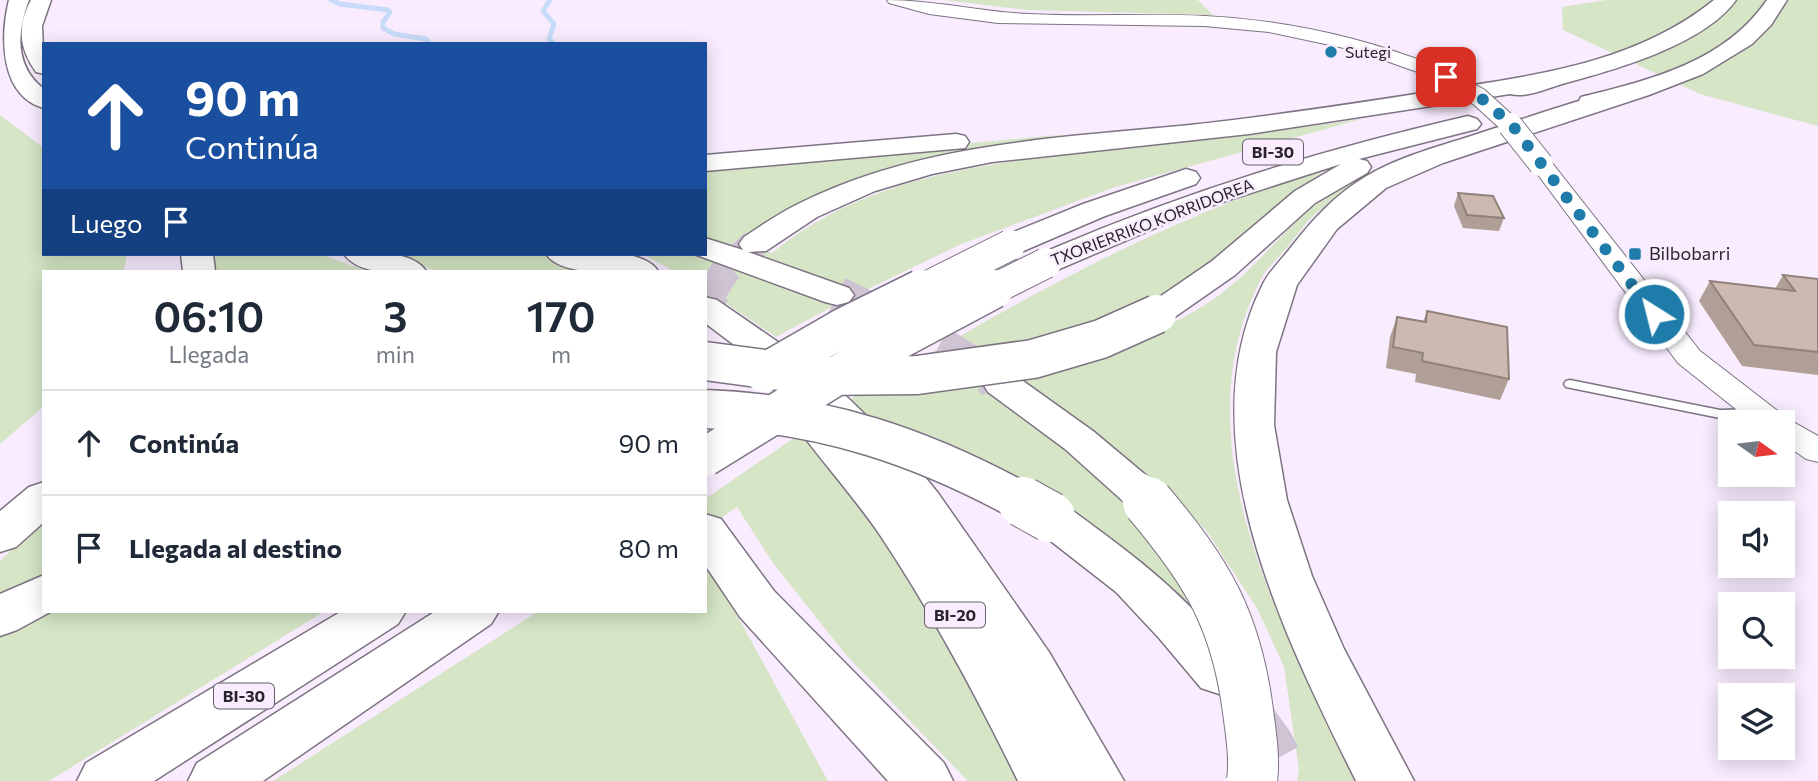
<!DOCTYPE html>
<html lang="es">
<meta charset="utf-8">
<style>
body{margin:0;font-family:Commissioner,sans-serif;background:#f6f6f7;color:#1f2937;height:100vh;display:flex;flex-direction:column;font-size:26px;white-space:nowrap}
*{box-sizing:border-box;margin:0}
p{font-size:23px;color:#747a83}
.icon{flex:none;width:38px;height:38px;fill:none;stroke:currentColor;stroke-width:2;stroke-linecap:round;stroke-linejoin:round}
.map{position:relative;flex:1;overflow:hidden}
.details{position:absolute;left:42px;top:270px;width:665px;height:343px;display:flex;flex-direction:column;background:#fff;border-radius:0px;box-shadow:0 4px 18px #0003}
.details>*{flex:none}
.guide{position:absolute;left:42px;top:42px;width:665px;height:214px;border-radius:0px;box-shadow:0 4px 18px #0003;background:#1a4fa0;color:#fff;overflow:hidden}
.needle{width:46px;rotate:104deg}
.tools{position:absolute;left:1718px;top:410px;display:grid;gap:14px}
.tools a{display:grid;place-items:center;width:77px;height:77px;border-radius:0px;background:#fff;box-shadow:0 4px 18px #0003;font-size:35px}
.pin{position:absolute;display:grid;place-items:center;width:60px;height:60px;color:#fff;margin:-30px;border-radius:14px;box-shadow:0 4px 10px #0006}
.me{position:absolute;width:77px;margin:-38px;rotate:324deg;stroke-linejoin:round;filter:drop-shadow(0 0 5px #0008)}
.turn{display:flex;align-items:center;gap:24px;height:147px;padding:0 28px;font-size:32px}
.turn .icon{width:91px;height:91px;stroke-width:2.5}
.turn b{display:block;font-size:49px;line-height:60px}
.then{display:flex;align-items:center;height:66px;padding:0 28px;background:#0003;gap:14px;font-size:26px}
.eta{display:flex;justify-content:space-evenly;align-items:center;height:119px;text-align:center}
.eta b{font-size:42px;font-weight:600;line-height:49px}
ul{padding:0;list-style:none}
li{display:flex;align-items:center;gap:21px;height:105px;padding:0 28px;border-top:2px solid #e0e1e3}
li div{flex:1}
li b{display:block;font-size:26px}
li em{font-style:normal}
.map>svg:first-child{display:block}
.green{fill:#d5e5c5}
.lines{fill:none;stroke-linecap:round;stroke-linejoin:round}
.stream{stroke:#c8dcf9;stroke-width:5}
.motorway-tunnel-far2{stroke:#cfc4d4;stroke-width:30;stroke-dasharray:30 15;stroke-linecap:butt}
.motorway-tunnel-far1{stroke:#cfc4d4;stroke-width:38;stroke-dasharray:38 19;stroke-linecap:butt}
.motorway-tunnel{stroke:#cfc4d4;stroke-width:50;stroke-dasharray:50 25;stroke-linecap:butt}
.service-casing{stroke:#7d7382;stroke-width:3}
.tertiary-casing{stroke:#7d7382;stroke-width:2}
.primary-casing{stroke:#7d7382;stroke-width:3}
.motorway-casing{stroke:#7d7382;stroke-width:3}
.service{fill:#fff;fill-rule:evenodd}
.tertiary{fill:#fff;fill-rule:evenodd}
.primary{fill:#fff;fill-rule:evenodd}
.motorway{fill:#fff;fill-rule:evenodd}
.tertiary-bridge-far1-casing{stroke:#7d7382;stroke-width:20;stroke-linecap:butt}
.tertiary-bridge-casing{stroke:#7d7382;stroke-width:26;stroke-linecap:butt}
.motorway-bridge-far2-casing{stroke:#7d7382;stroke-width:32;stroke-linecap:butt}
.motorway-bridge-far1-casing{stroke:#7d7382;stroke-width:41;stroke-linecap:butt}
.motorway-bridge-casing{stroke:#7d7382;stroke-width:52;stroke-linecap:butt}
.tertiary-bridge-far1{stroke:#fff;stroke-width:18}
.tertiary-bridge{stroke:#fff;stroke-width:24}
.motorway-bridge-far2{stroke:#fff;stroke-width:30}
.motorway-bridge-far1{stroke:#fff;stroke-width:38}
.motorway-bridge{stroke:#fff;stroke-width:50}
.wall{fill:#b09f96}
.building{fill:#cdb9af;stroke:#90827a;stroke-width:2}
.route{stroke:#1f7ba9;stroke-width:12;stroke-dasharray:0 21.6}
.poi-dot{fill:#1f7ba9;stroke:#f8ecfe;stroke-width:2.5}
.labels{text-anchor:middle;stroke-width:5;stroke-linejoin:round;paint-order:stroke}
.far-poi-label{font-size:16px;fill:#29242b;stroke:#f8ecfe;text-anchor:start}
.shield{fill:#f8ecfe;stroke:#67606a;stroke-width:2}
.shield-label{font-size:16px;font-weight:bold;fill:#29242b}
.far-street-label{font-size:16px;fill:#29242b;stroke:#f8ecfe}
.poi-label{font-size:18px;fill:#29242b;stroke:#f8ecfe;text-anchor:start}
</style>
<div class="map">
<svg width="1818" height="781" viewBox="0 0 1818 781">
<rect width="100%" height="100%" fill="#f8ecfe"/>
<!-- green -->
<path class="green" d="M944,0H1198L1213,15L1027,10Z
M1606,0H1818V126L1700,94L1563,30L1562,7Z
M0,115L44,148V254H127L124,271H44V406L0,444Z
M1362,119L1115,187L959,245L860,293L705,239V168L1046,136L1195,128L836,188L770,219L734,242L772,253C875,168 1012,161 1140,147C1214,139 1288,129 1362,119Z
M1405,158C1375,176 1341,190 1315,214C1305,223 1297,236 1288,246C1279,257 1267,268 1261,279C1176,444 1285,630 1354,781H1297L1299,769L1284,667L1258,610L1206,530L1140,468L1010,372C1085,354 1154,342 1218,296C1249,273 1272,245 1299,219C1329,190 1367,172 1405,158Z
M1324,171L1285,200L1203,274L1155,305L999,353L915,362C1018,302 1122,244 1233,201C1263,189 1294,181 1324,171Z
M215,254H319L368,271H212Z
M386,254H535L550,255L588,271H437Z
M642,254H705L839,303L776,337L705,289V271H674Z
M979,381L1012,402L1159,532L1228,668L990,465L933,436L850,411L821,460L885,535L996,722L1023,781H968L846,655L773,563L737,507L705,529V499L870,386Z
M44,519V576L0,601V561Z
M705,557L828,781H273L539,611H705Z
M44,611H325L49,781H0V634Z"/>
<g class="lines">
<!-- stream -->
<path class="stream" d="M331,0L340,4L388,10L390,12L383,22V28L394,34L426,39L430,44
M550,0L543,11L554,24L549,39L554,44"/>
<!-- motorway-tunnel-far2 -->
<path class="motorway-tunnel-far2" d="M712,291L726,270L755,244"/>
<!-- motorway-tunnel-far1 -->
<path class="motorway-tunnel-far1" d="M837,295L942,347L994,379
M705,300L713,289"/>
<!-- motorway-tunnel -->
<path class="motorway-tunnel" d="M1249,717L1269,745L1288,781"/>
<defs>
<path id="service" d="M1570,380L1720,410L1756,409L1762,413L1756,417L1720,418L1566,387L1564,384L1566,381Z"/>
<path id="tertiary" d="M887,0C934,0 982,12 1029,14C1088,17 1147,13 1205,16C1284,20 1359,36 1433,65L1435,69L1426,75L1358,51L1269,32L1204,26L998,23L929,14L889,3Z
M1541,157L1549,159L1700,351L1788,419L1818,436V462L1806,459L1783,443V422H1752L1678,363L1530,164L1533,159Z"/>
<path id="primary" d="M9,0H29C17,32 14,66 44,89V108C0,96 0,37 9,0Z
M31,0H51L42,26L44,74L36,72C19,48 17,26 31,0Z"/>
<path id="motorway" d="M1714,0H1736C1704,45 1614,70 1562,84C1546,89 1526,98 1510,94L1249,134L992,162L932,174L875,191L817,217L766,251L748,252L849,288L854,295L849,302L837,305L825,302L694,254H705V238L743,250L739,244L744,237C761,226 779,213 798,204C919,143 1058,138 1190,125C1274,116 1358,103 1441,90C1537,75 1636,63 1714,0Z
M1767,0H1787L1771,25L1752,44L1703,74L1649,95L1443,163L1386,188L1337,229L1297,285L1276,352L1274,425L1287,500L1312,576L1344,649L1414,781H1356C1286,639 1184,440 1263,284C1270,270 1283,258 1292,246C1313,219 1335,195 1365,177C1396,158 1433,148 1468,137C1505,125 1542,112 1579,101L1581,97C1650,80 1725,62 1767,0Z
M1468,116L1477,119L1481,124L1477,129L1359,159L1367,161L1371,167L1367,173L1315,203L1235,275L1169,321L1157,324L1145,321L1140,314L1145,307L1212,261L1295,191L1341,164L1195,211L1057,270L1046,273L1035,270L1030,263L1035,256L1052,249C1190,190 1322,150 1468,116Z
M956,134L965,136L969,142L965,148L705,171V155Z
M1186,169L1196,172L1200,178L1196,184L1105,216L1021,252L1010,254L999,252L994,245L999,238L1083,204Z
M181,254H213L215,271H183Z
M344,254C368,253 411,249 426,271C402,272 360,277 344,254Z
M546,254C575,253 641,245 658,271C630,272 563,279 546,254Z
M705,297L717,300L820,371L907,455L938,493L1049,652L1124,781H1018C977,697 932,613 880,535C850,491 813,452 783,408L789,399L802,396L705,323Z
M1002,373L1016,376L1093,431L1154,482L1161,492L1154,502L1139,507L1124,502L1065,449L988,392L983,384L988,376Z
M44,482V522L16,547L0,552V511L29,487Z
M1050,501L1066,506C1117,543 1167,579 1209,627C1223,642 1236,655 1245,673L1237,688L1219,694L1201,688L1159,638L1116,592L1034,528L1028,517L1034,506Z
M705,514L721,519L774,591L944,763L953,781H888L740,617L705,565Z
M44,575V611H52L17,630L0,636V594Z
M342,611H406L398,624L154,781H77L86,763Z
M436,611H499L491,624L263,781H188L197,763Z"/>
</defs>
<!-- service casing -->
<use href="#service" class="service-casing"/>
<!-- tertiary casing -->
<use href="#tertiary" class="tertiary-casing"/>
<!-- primary casing -->
<use href="#primary" class="primary-casing"/>
<!-- motorway casing -->
<use href="#motorway" class="motorway-casing"/>
<!-- service -->
<use href="#service" class="service"/>
<!-- tertiary -->
<use href="#tertiary" class="tertiary"/>
<!-- primary -->
<use href="#primary" class="primary"/>
<!-- motorway -->
<use href="#motorway" class="motorway"/>
<defs>
<path id="tertiary-bridge-far1" d="M1426,69L1479,97L1512,127"/>
<path id="tertiary-bridge" d="M1510,125L1541,164"/>
<path id="motorway-bridge-far2" d="M918,291L1010,245
M990,291L1046,263"/>
<path id="motorway-bridge-far1" d="M705,361L817,376L917,375L1033,359L1101,339L1157,314
M764,373L844,327L921,289
M705,409C823,413 923,447 1026,504
M705,457L872,354L994,289
M1139,492L1149,504"/>
<path id="motorway-bridge" d="M1023,502L1050,517
M1148,502C1207,572 1236,619 1248,711C1251,734 1255,758 1252,781"/>
</defs>
<!-- tertiary-bridge-far1 casing -->
<use href="#tertiary-bridge-far1" class="tertiary-bridge-far1-casing"/>
<!-- tertiary-bridge casing -->
<use href="#tertiary-bridge" class="tertiary-bridge-casing"/>
<!-- motorway-bridge-far2 casing -->
<use href="#motorway-bridge-far2" class="motorway-bridge-far2-casing"/>
<!-- motorway-bridge-far1 casing -->
<use href="#motorway-bridge-far1" class="motorway-bridge-far1-casing"/>
<!-- motorway-bridge casing -->
<use href="#motorway-bridge" class="motorway-bridge-casing"/>
<!-- tertiary-bridge-far1 -->
<use href="#tertiary-bridge-far1" class="tertiary-bridge-far1"/>
<!-- tertiary-bridge -->
<use href="#tertiary-bridge" class="tertiary-bridge"/>
<!-- motorway-bridge-far2 -->
<use href="#motorway-bridge-far2" class="motorway-bridge-far2"/>
<!-- motorway-bridge-far1 -->
<use href="#motorway-bridge-far1" class="motorway-bridge-far1"/>
<!-- motorway-bridge -->
<use href="#motorway-bridge" class="motorway-bridge"/>
</g>
<!-- wall -->
<path class="wall" d="M1458,193L1504,218L1499,231L1463,228L1454,206Z
M1783,275L1818,279V375L1742,366L1699,301L1710,281L1775,289Z
M1427,311L1509,379L1500,400L1415,382L1416,374L1386,368L1390,337L1397,317L1423,322Z"/>
<!-- building -->
<path class="building" d="M1458,193L1493,196L1504,218L1467,215Z
M1783,275L1818,279V352L1754,345L1710,281L1795,291Z
M1427,311L1507,327L1509,379L1422,361L1423,353L1393,347L1397,317L1426,322Z"/>
<g class="lines">
<!-- route -->
<path class="route" d="M1446,77L1479,96L1513,126L1654,314"/>
</g>
<!-- markers -->
<g class="poi-dot">
<circle cx="1331" cy="52" r="7"/>
<rect x="1628" y="247" width="14" height="14" rx="3.5"/>
</g>
<g class="labels">
<!-- far-poi labels -->
<g class="far-poi-label">
<text x="1345" y="58">Sutegi</text>
</g>
<!-- shield labels -->
<g class="shield">
<rect x="1243" y="139.5" width="60" height="25" rx="5"/>
<rect x="925" y="602.5" width="60" height="25" rx="5"/>
<rect x="214" y="683.5" width="60" height="25" rx="5"/>
</g>
<g class="shield-label">
<text x="1273" y="158">BI-30</text>
<text x="955" y="621">BI-20</text>
<text x="244" y="702">BI-30</text>
</g>
<!-- far-street labels -->
<g class="far-street-label">
<text transform="translate(1152 222) rotate(-21)" y="6">TXORIERRIKO KORRIDOREA</text>
</g>
<!-- poi labels -->
<g class="poi-label">
<text x="1649" y="260">Bilbobarri</text>
</g>
</g>
</svg>
<div class="tools">
<a><svg class="needle" viewBox="-14 -14 28 28"><path d="M0-13l5 13h-10z" fill="#e53935"/><path d="M0 13l5-13h-10z" fill="#747a83"/></svg></a>
<a><svg class="icon" aria-label="sound" viewBox="0 0 24 24"><path d="M4 9h4l5-4v14l-5-4H4zM17 9q2 3 0 6"/></svg></a>
<a><svg class="icon" aria-label="search" viewBox="0 0 24 24"><circle cx="10" cy="10" r="6"/><path d="M15 15l6 6"/></svg></a>
<a><svg class="icon" aria-label="layers" viewBox="0 0 24 24"><path d="M12 4l9 5-9 5-9-5zM3 14l9 5 9-5"/></svg></a>
</div>
<div class="pin" style="left:1446px;top:77px;background:#d93025"><svg class="icon" aria-label="arrive" viewBox="0 0 24 24"><path d="M6 21V4h12l-3 4 3 4H6"/></svg></div>
<svg class="me" style="left:1654px;top:314px" viewBox="-20 -20 40 40"><circle r="17" fill="#1f7ba9" stroke="#fff" stroke-width="3"/><path d="M0-11L8 9 0 5-8 9z" fill="#fff"/></svg>
<div class="guide">
<div class="turn"><svg class="icon" aria-label="ahead" viewBox="0 0 24 24"><path d="M12 20V5M6 11l6-6 6 6"/></svg><div><b>90 m</b>Continúa</div></div>
<div class="then">Luego<svg class="icon" aria-label="arrive" viewBox="0 0 24 24"><path d="M6 21V4h12l-3 4 3 4H6"/></svg></div>
</div>
<section class="details">
<div class="eta">
<div><b>06:10</b><p>Llegada</p></div>
<div><b>3</b><p>min</p></div>
<div><b>170</b><p>m</p></div>
</div>
<ul>
<li><svg class="icon" aria-label="ahead" viewBox="0 0 24 24"><path d="M12 20V5M6 11l6-6 6 6"/></svg><div><b>Continúa</b></div><em>90 m</em></li>
<li><svg class="icon" aria-label="arrive" viewBox="0 0 24 24"><path d="M6 21V4h12l-3 4 3 4H6"/></svg><div><b>Llegada al destino</b></div><em>80 m</em></li>
</ul>
</section>
</div>
